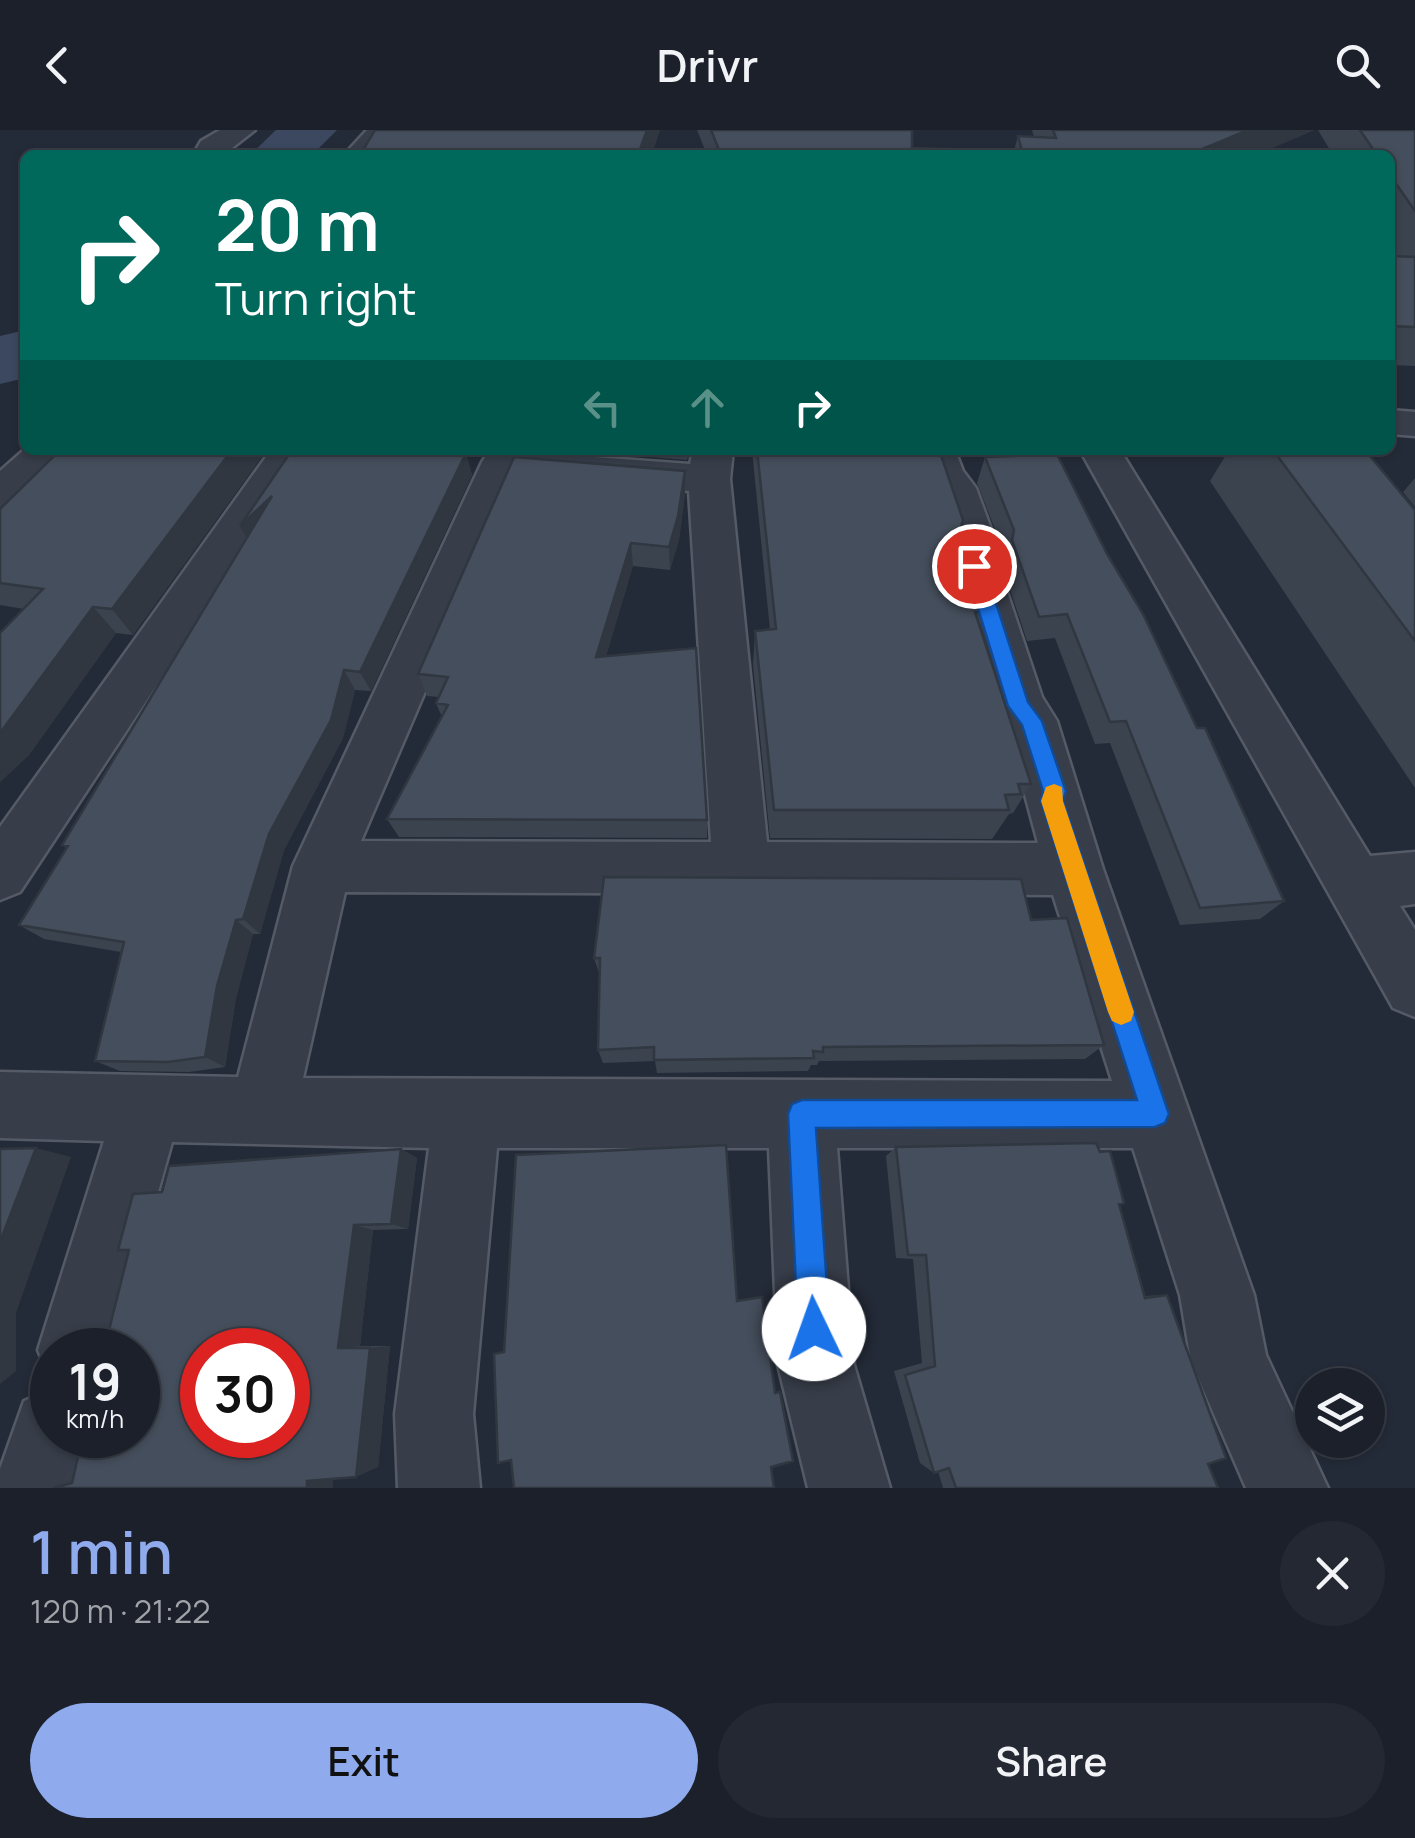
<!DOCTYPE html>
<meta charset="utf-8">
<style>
body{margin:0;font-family:Manrope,sans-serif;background:#242832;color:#f1f3f6;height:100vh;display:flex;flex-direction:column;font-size:38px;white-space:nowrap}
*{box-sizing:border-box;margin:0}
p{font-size:32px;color:#a0a3a8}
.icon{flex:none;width:55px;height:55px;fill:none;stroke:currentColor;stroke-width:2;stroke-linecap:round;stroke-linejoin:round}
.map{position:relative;height:1358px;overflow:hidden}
.sheet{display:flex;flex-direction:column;background:#1b202a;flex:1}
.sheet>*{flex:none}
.banner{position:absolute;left:20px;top:20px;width:1375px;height:305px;border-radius:15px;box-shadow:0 2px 8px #0004,0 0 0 2px #393e47;background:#00695c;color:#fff;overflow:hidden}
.buttons{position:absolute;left:1295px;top:1238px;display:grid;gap:20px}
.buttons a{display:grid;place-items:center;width:90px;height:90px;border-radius:50%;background:#1b202a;box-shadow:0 2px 8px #0004,0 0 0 2px #393e47;font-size:50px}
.speed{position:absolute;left:30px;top:1198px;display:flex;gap:20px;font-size:50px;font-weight:700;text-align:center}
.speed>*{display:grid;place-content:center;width:130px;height:130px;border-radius:50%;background:#1b202a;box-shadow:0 2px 8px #0004,0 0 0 2px #393e47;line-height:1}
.speed small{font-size:25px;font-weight:400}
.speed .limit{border:15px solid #d22;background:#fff;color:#111}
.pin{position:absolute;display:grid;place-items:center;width:85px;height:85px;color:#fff;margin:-42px;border:5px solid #fff;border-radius:50%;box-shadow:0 2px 10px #0007}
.me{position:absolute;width:110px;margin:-55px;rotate:357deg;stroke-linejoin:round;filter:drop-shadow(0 0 8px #0008)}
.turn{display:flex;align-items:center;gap:35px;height:210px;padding:0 30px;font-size:45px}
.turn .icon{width:130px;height:130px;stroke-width:2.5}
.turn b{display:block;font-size:70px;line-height:85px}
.lanes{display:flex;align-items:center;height:95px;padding:0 30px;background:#0003;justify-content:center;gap:50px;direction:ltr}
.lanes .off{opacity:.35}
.round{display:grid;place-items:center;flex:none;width:105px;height:105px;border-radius:52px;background:#242832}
.head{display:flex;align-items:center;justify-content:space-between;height:170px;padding:0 30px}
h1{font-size:60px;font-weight:600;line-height:75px;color:#8fabed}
.cta{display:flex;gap:20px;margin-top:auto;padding:20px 30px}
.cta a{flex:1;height:115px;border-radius:60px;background:#8fabed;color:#111;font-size:40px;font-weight:600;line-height:115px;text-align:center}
.cta a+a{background:#242832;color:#f1f3f6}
header{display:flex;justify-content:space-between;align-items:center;height:130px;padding:0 30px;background:#1b202a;font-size:45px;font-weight:600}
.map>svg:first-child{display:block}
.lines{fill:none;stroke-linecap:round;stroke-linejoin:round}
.river{fill:#3b4860;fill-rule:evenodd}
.minor-casing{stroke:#555b66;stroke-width:5}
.minor{fill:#373d49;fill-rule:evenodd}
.wall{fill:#3b434f}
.shaded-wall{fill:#303740}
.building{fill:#454e5c;stroke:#303740;stroke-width:2.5;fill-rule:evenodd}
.route{fill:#1a73e8;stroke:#114b97;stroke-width:2.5}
.slow{fill:#f59e0b}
</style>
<header><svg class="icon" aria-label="back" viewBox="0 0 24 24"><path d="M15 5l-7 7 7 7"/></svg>Drivr<svg class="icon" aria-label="search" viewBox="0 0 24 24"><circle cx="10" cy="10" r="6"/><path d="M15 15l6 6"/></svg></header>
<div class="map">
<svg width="1415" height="1358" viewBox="0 0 1415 1358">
<rect width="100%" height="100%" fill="#242b38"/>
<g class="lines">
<!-- river -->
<path class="river" d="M276,0H337L312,25H250Z
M25,200V248L0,254V206Z"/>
<defs>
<path id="minor" d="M220,0H255L223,25H193L201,11Z
M367,0H397L375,25H344Z
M1390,280L1415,282V306L1390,304Z
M25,319L69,320L15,374L0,378V341Z
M271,320H312L20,762L0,770V697Z
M498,320L690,334L693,320H733L730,349L767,712L1038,713L1007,598L994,576L952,435L955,426L935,363L923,346L915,320H955L963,341L976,358L1001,426L998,435L1042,567L1057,591L1103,739L1254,1165L1266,1225L1328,1358H1246L1191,1231L1180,1165L1133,1018H837L854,1235L890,1358H808L778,1235L769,1018H497L473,1284L480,1358H398L395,1284L429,1018L172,1012L114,1220H52V1248L49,1247L38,1220L104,1011L0,1008V942L238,947L293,736L482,332L488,323ZM517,347L689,361L711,712L361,711ZM345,762L1053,765L1112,951L303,948Z
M1080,320H1120L1370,726L1415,722V774L1400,776L1415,800V887L1393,878Z
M52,1259V1305H90L76,1358H0V1339L24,1271Z"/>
</defs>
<!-- minor casing -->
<use href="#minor" class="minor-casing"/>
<!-- minor -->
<use href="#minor" class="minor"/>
</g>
<!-- wall -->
<path class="wall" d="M697,0H912V18L1014,21L1018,6L1034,7L1032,0H1314L1256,25H707Z
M1318,0H1415V236L1390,235V126H1396L1390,116V25H1333Z
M60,320H262L263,325L133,505L116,503L29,625L0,652V503L24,479L0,475V379Z
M566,320H690L687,330Z
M752,320H936L986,482L980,497L1031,654L1013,683L1009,684L992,709L770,708L753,535L755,501L770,500Z
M1229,320H1365L1415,380V658L1210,351Z
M466,323L472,345L371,561L355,560L343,608L284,720L260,804H253L236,868L225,937L189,942L120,941L95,931L121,822L44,809L19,795L67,719L62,715Z
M985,327L1107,424L1284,771L1260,789L1180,795L1110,613L1095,614L1055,508L1027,511L1002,435L1005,425L977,353Z
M1415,348V377L1403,362Z
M685,364L679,410L670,440L633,436L606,526L707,690V708L399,707L387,689L442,587L436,573L439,567L427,566L418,544Z
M1031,790L1104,915L1085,929L819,931L817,935H811L808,941L657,943L655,931L603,933L598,920L599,843L594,828Z
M896,1017L1119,1075L1144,1166L1167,1165L1208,1334L1218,1358H943L938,1341L934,1343L920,1333L894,1241L922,1233L913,1129L896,1128L886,1026Z
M401,1019L417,1028L408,1099L373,1100L360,1216H390L378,1337L332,1349L333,1358H53L72,1353L128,1122L118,1120L162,1062Z"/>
<!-- shaded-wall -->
<path class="shaded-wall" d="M647,0H660L652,25H638Z
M1248,0H1314L1256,25H1188Z
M232,320H262L263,325L133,505L112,479Z
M466,323L472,345L371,561L360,542Z
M685,341V364L679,410L670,440L669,417Z
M272,366L252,417L240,396Z
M631,413L633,436L599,549L596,527Z
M93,477L116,503L29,625L0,652V603Z
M344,540L355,560L343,608L284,720L260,804L243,789L269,704Z
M236,790L253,804L236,868L225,937L205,927L217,856Z
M36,1018L71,1027L16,1183V1241L0,1254V1112Z
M401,1019L417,1028L408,1099L391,1094Z
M354,1095L373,1100L360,1216L338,1218Z
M390,1216L378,1337L356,1347L370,1218Z
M332,1341L333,1358H307V1351Z"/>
<!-- building -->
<path class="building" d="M375,0H647L638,25H360Z
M711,0H912V18L1022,21L1018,6L1056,8L1053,0H1248L1188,25H721Z
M1360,0H1415V81L1390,45V25H1377Z
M1390,126L1415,127V197L1390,196Z
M60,320H232L112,479L93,477L0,603V503L43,459L0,453V379Z
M292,320H445L466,323L360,542L344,540L331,590L269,704L243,789L236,790L217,856L205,927L168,932L95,931L124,812L19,795L68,716L62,715L272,366L240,396Z
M757,320H936L942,328L963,390L960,400L986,482H975L1031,654H1018L1021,664L1005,665L1009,680H774L755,501L776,499Z
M1273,320H1365L1415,380V511Z
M1057,324L1107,424L1143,484L1197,598H1205L1284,771L1200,778L1126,591L1110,592L1067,484L1039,487L1012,410L1014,400L985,327Z
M514,327L685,341L678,386L669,417L631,413L596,527L696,518L707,690L387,689L448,575L436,573L448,547L418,544Z
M604,747L1021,749L1031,790L1067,788L1104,915L823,917V922L813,921L814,928L654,930V917L598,920L600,828H594Z
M1096,1013L1100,1022L1110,1021L1124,1073L1119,1074L1145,1168L1167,1165L1226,1328L1208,1334L1218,1358H956L949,1338L934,1343L905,1245L935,1236L926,1125H908L896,1017Z
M726,1015L737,1171L762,1167L775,1263L780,1262L793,1331L771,1337L774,1358H514L511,1330L498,1333L494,1224L504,1222L516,1025Z
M36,1018L0,1112V1019Z
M401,1019L391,1094L354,1095L338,1218H370L356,1347L307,1351V1358H53L72,1353L83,1305H138V1220H104L129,1120H118L133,1064L162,1062L169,1036ZM202,1220H288V1305H202Z"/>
<!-- route -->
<path class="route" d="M974,429L984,436L1028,572L1042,591L1066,661L1063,671L1169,984L1165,993L1155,997L816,998L830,1199L825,1210L814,1214L803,1210L798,1199L788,984L792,974L802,970H1137L1041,671L1043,661L1022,595L1008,576L965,436Z"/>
<!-- slow -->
<path class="slow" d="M1054,654L1062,657L1063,671L1134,882L1131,891L1121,895L1112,891L1108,882L1041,671L1046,657Z"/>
</svg>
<div class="buttons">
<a><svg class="icon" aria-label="layers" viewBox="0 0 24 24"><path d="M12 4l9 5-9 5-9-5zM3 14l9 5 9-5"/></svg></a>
</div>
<div class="speed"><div>19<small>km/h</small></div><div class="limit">30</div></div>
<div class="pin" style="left:974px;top:436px;background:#d93025"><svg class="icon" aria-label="arrive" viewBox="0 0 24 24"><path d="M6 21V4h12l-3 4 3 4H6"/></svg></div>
<svg class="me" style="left:814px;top:1199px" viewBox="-20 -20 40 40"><circle r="19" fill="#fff"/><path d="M0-13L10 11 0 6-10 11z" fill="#1a73e8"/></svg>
<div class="banner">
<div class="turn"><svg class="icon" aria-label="right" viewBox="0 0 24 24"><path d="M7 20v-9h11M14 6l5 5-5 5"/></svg><div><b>20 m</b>Turn right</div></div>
<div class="lanes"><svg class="icon off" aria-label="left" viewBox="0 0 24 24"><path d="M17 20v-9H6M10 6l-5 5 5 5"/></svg><svg class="icon off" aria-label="ahead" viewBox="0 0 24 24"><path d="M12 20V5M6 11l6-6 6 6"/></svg><svg class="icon" aria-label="right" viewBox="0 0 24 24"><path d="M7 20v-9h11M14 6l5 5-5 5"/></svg></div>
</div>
</div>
<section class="sheet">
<div class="head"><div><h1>1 min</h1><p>120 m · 21:22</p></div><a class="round"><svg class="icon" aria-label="close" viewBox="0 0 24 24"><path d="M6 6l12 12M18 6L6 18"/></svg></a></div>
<div class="cta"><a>Exit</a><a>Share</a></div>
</section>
